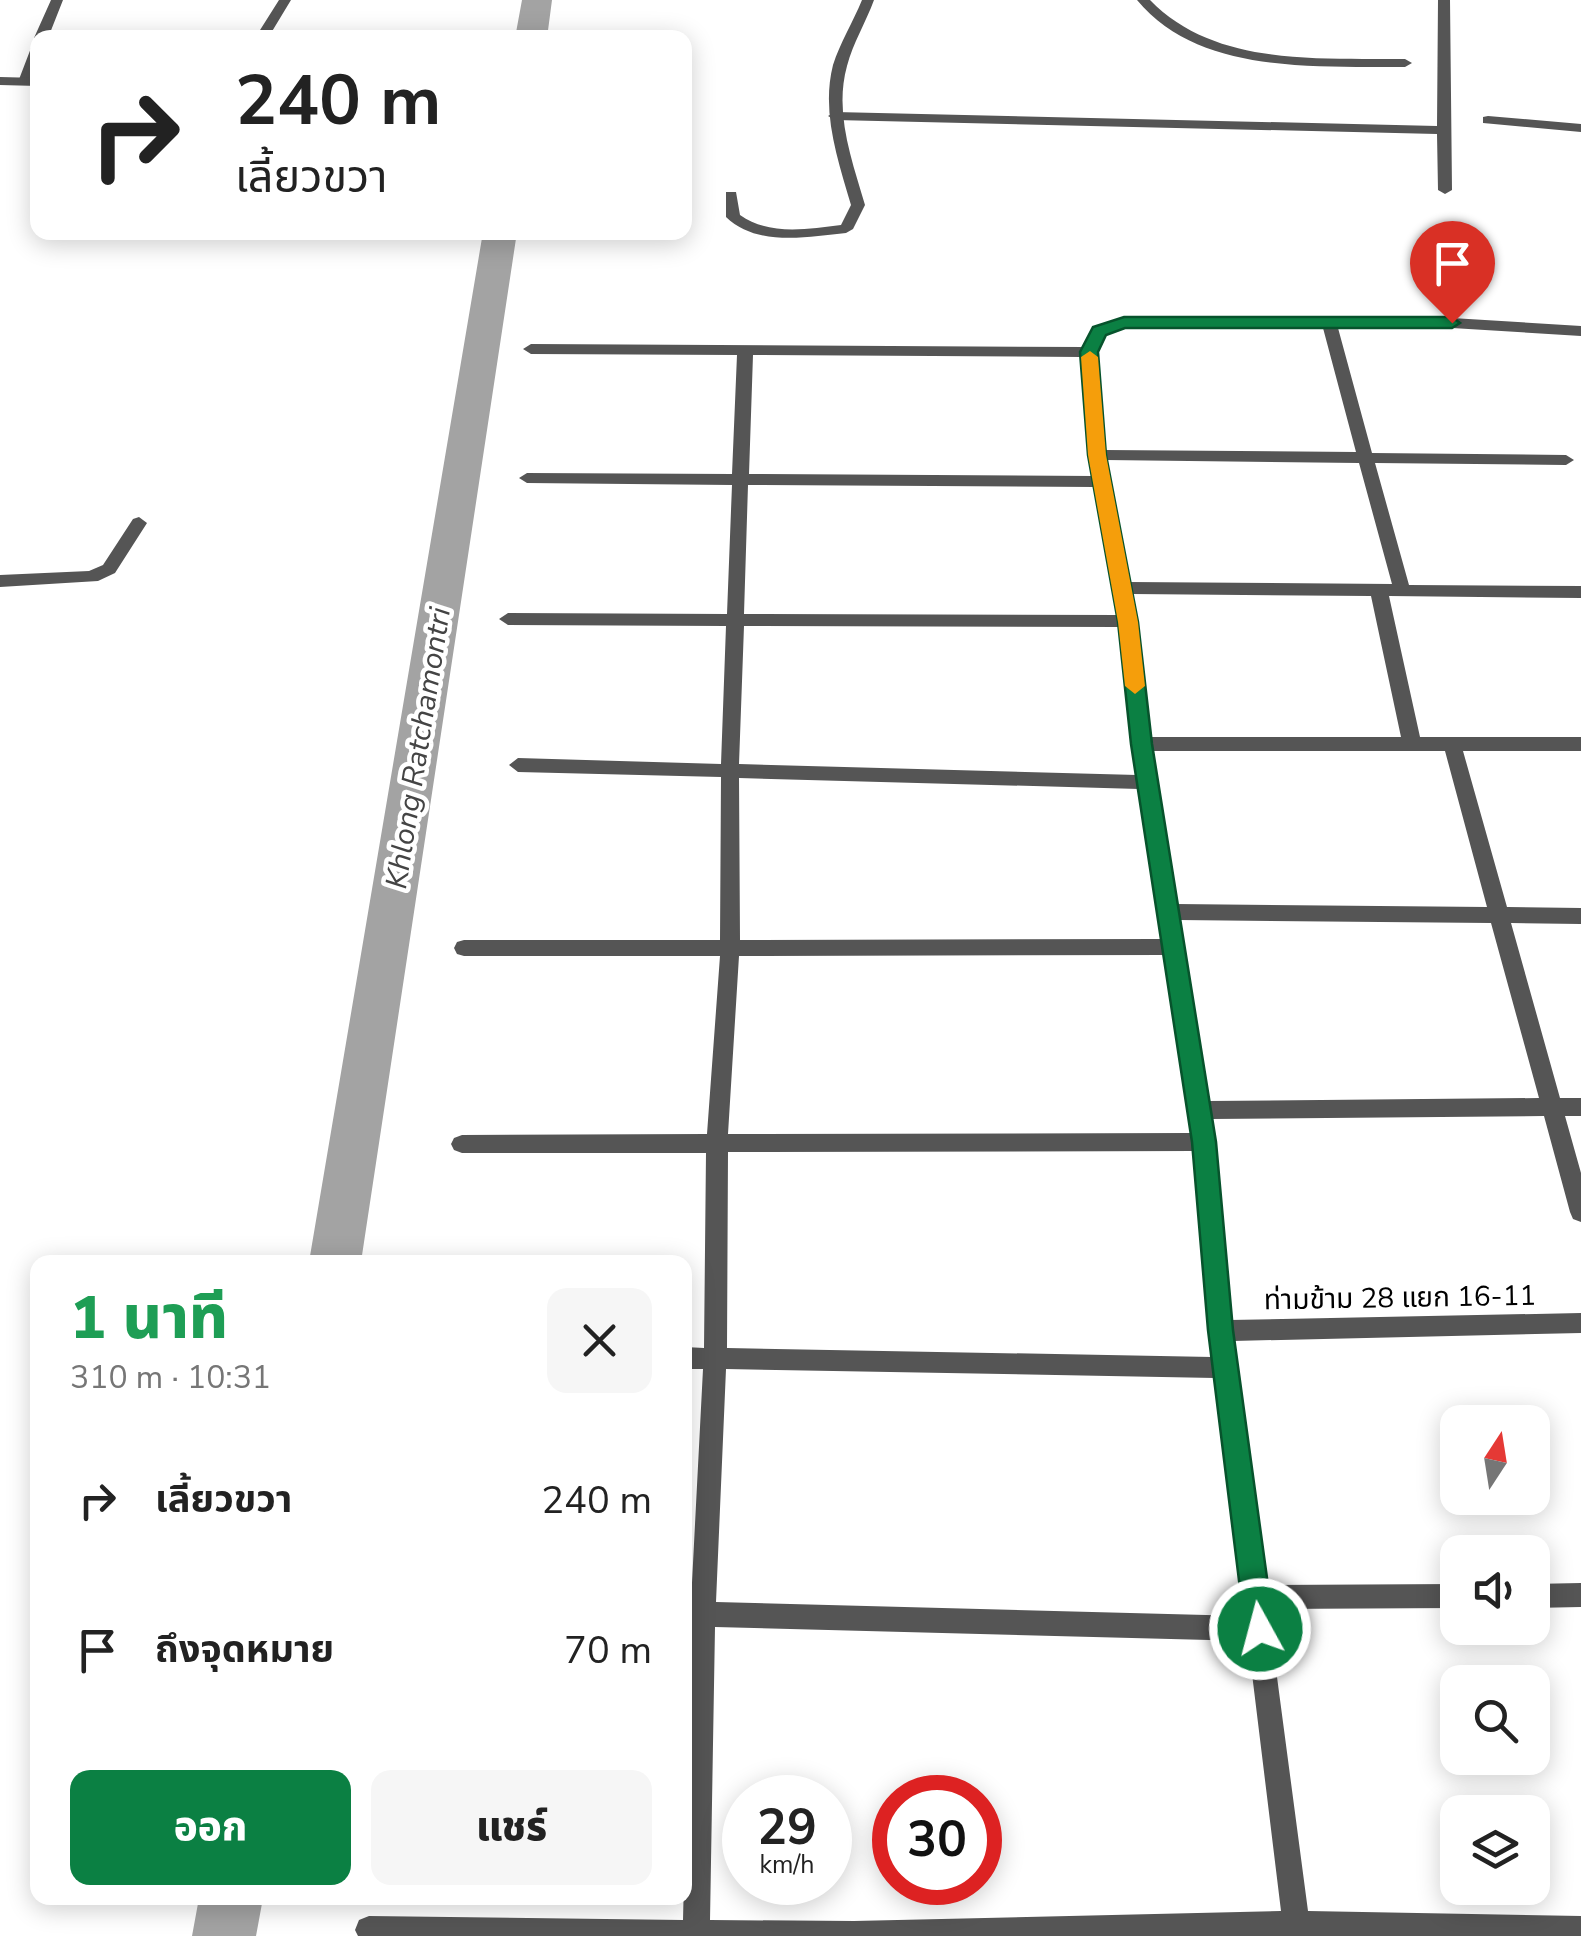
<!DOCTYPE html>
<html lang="th">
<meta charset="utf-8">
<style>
body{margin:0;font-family:"Nunito Sans","Noto Sans Thai",sans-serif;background:#f6f6f6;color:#222;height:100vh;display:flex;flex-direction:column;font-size:38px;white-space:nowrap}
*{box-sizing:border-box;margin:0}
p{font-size:32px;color:#767676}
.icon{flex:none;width:55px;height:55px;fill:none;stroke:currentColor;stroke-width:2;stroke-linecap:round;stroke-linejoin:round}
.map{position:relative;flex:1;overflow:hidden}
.drawer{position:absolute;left:30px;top:1255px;width:662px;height:650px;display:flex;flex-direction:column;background:#fff;border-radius:20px;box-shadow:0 5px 25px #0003}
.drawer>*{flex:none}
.banner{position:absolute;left:30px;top:30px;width:662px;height:210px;border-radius:20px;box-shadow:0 5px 25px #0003;background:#fff;color:#222;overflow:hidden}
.needle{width:65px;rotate:12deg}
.controls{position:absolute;left:1440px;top:1405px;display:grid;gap:20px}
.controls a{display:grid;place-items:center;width:110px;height:110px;border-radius:20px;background:#fff;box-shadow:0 5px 25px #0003;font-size:50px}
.speed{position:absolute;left:722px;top:1775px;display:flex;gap:20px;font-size:50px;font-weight:700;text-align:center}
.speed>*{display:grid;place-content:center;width:130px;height:130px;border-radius:50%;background:#fff;box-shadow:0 5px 25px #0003;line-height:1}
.speed small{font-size:25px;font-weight:400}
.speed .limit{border:15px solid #d22;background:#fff;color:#111}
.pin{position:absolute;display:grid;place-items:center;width:85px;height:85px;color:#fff;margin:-102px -42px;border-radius:50% 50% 50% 0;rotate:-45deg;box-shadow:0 0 10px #0007}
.pin .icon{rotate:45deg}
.me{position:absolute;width:110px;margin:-55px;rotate:353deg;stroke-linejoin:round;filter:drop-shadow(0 0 8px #0008)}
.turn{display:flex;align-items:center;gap:35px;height:210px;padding:0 40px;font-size:45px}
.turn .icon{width:130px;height:130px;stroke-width:2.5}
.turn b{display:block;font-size:70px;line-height:85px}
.round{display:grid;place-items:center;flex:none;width:105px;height:105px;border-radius:20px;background:#f6f6f6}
.overview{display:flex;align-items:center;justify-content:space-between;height:170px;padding:0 40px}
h1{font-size:60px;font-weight:800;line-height:75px;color:#1e9e55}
.primary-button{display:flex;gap:20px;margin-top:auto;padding:20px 40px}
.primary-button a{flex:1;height:115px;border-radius:20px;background:#0b8043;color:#fff;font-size:40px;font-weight:800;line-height:115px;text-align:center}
.primary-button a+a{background:#f6f6f6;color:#222}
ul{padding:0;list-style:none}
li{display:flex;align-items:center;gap:30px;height:150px;padding:0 40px}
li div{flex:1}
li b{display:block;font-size:38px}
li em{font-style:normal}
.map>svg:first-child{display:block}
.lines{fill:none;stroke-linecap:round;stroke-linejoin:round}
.canal{fill:#a3a3a3;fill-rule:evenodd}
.lane{fill:#555;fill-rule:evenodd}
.street{fill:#555;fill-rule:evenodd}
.route{fill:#0b8043;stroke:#07532c;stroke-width:2.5}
.slow{fill:#f59e0b}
.labels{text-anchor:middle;stroke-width:9;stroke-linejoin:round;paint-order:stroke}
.street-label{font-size:28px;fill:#000;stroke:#fff}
.water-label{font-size:30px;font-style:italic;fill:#444;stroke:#fff}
</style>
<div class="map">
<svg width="1581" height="1936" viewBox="0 0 1581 1936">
<rect width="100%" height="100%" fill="#fff"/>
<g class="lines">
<!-- canal -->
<path class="canal" d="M522,0H552L547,38H515Z
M483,232H517L361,1262H309Z
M199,1898H263L256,1936H192Z"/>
<!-- lane -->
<path class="lane" d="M51,0H63L48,38H38L36,41L34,38Z
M1137,0H1150C1215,67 1319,58 1405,59L1412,63L1405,67C1316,66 1199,75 1137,0Z
M1438,0H1450L1452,190L1445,194L1438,190L1437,134L835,120L828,116L835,112L1437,126Z
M38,44V67L32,82L20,85L18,82L31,48Z"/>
<!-- street -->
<path class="street" d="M279,0H291L268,38H255Z
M862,0H874C866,22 853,43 847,66C834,113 852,160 865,205L853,229L846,233C807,237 757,247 726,217V192H736L740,215C770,236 807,229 841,225L851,205C838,160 821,112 833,65C840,43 853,22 862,0Z
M0,77L38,78V86L0,85Z
M1488,116L1581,124V132L1483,123V117Z
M1124,318H1452L1581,326V336L1452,328H1338L1372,453L1566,455L1574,460L1566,465L1375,463L1409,585L1581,586V598L1389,596L1420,737H1581V751H1463L1507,907L1581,908V924L1511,923L1560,1098H1581V1116H1565L1581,1173V1222L1573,1219L1570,1212L1544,1116L1211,1119L1230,1320L1581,1313V1333L1233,1341L1265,1585L1458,1584V1608L1268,1609L1308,1911L1581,1916V1936H358L355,1930L359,1920L369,1916L683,1920L690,1627L685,1626V1602H691L703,1369H685V1347L704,1348L706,1153H462L454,1150L451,1144L454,1138L462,1135L707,1134L720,956H464L457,954L454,948L457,942L464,940H720L721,777L518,772L509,765L518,758L721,764L726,626L508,625L499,619L508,613L727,614L732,485L527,483L519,478L527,473L732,474L737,355L531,354L523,349L531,344L1084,347L1094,328ZM1125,328H1323L1356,452L1105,450L1097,352L1105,334ZM753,355L1082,357L1093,476L749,474ZM1106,460L1359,463L1392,584L1129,582ZM748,485L1095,487L1118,615L744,614ZM1132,594L1371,596L1401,737H1149ZM744,626L1120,627L1137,775L739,764ZM1151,751H1445L1487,907L1176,904ZM739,778L1139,789L1162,939L740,940ZM1179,920L1491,923L1539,1098L1208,1101ZM1164,955L1192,1133L728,1134L739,956ZM1194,1151L1212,1357L727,1348L728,1152ZM726,1369L1215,1378L1244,1616L716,1602ZM715,1627L1248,1641L1281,1911L854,1921L710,1920Z
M139,517L147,523L115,573L98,581L0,587V575L89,571L103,565L133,519Z
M1581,1583V1607L1532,1608V1584Z"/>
</g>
<!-- route -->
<path class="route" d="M1124,317H1452L1460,323L1452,328H1125L1106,335L1098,352L1106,455L1138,622L1152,744L1216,1142L1233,1330L1274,1629L1270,1639L1260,1643L1249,1639L1245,1629L1208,1330L1192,1142L1131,744L1118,622L1088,455L1080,352L1093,327Z"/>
<!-- slow -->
<path class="slow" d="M1090,351L1098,357L1106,455L1138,622L1145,686L1135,694L1125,686L1118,622L1088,455L1081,357Z"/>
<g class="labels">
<!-- street labels -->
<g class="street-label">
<text transform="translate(1400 1297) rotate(-1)" y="10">ท่ามข้าม 28 แยก 16-11</text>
</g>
<!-- water labels -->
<g class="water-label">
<text transform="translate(418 748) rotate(-81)" y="10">Khlong Ratchamontri</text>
</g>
</g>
</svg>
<div class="controls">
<a><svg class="needle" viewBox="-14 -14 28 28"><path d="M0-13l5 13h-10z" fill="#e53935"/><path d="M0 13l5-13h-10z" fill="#767676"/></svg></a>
<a><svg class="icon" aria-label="sound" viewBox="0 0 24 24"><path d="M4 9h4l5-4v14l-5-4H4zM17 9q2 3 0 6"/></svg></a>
<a><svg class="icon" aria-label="search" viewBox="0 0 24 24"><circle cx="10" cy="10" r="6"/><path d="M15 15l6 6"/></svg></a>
<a><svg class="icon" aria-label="layers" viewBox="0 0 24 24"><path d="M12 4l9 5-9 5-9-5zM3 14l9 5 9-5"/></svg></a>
</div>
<div class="speed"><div>29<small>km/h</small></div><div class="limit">30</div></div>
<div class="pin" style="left:1452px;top:323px;background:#d93025"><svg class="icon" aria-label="arrive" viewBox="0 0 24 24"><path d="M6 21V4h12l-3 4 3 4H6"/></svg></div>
<svg class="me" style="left:1260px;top:1629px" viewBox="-20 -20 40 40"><circle r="17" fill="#0b8043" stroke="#fff" stroke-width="3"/><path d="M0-11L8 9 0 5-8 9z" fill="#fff"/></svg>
<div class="banner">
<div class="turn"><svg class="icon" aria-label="right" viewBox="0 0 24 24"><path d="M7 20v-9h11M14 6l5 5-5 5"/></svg><div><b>240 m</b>เลี้ยวขวา</div></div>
</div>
<section class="drawer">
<div class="overview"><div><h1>1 นาที</h1><p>310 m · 10:31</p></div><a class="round"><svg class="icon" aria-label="close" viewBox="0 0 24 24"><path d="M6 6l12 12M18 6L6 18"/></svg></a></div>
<ul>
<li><svg class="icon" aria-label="right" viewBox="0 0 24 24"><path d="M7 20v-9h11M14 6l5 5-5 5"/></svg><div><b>เลี้ยวขวา</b></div><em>240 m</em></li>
<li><svg class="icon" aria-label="arrive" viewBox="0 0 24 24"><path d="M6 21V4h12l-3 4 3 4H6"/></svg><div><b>ถึงจุดหมาย</b></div><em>70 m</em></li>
</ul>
<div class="primary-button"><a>ออก</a><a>แชร์</a></div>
</section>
</div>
